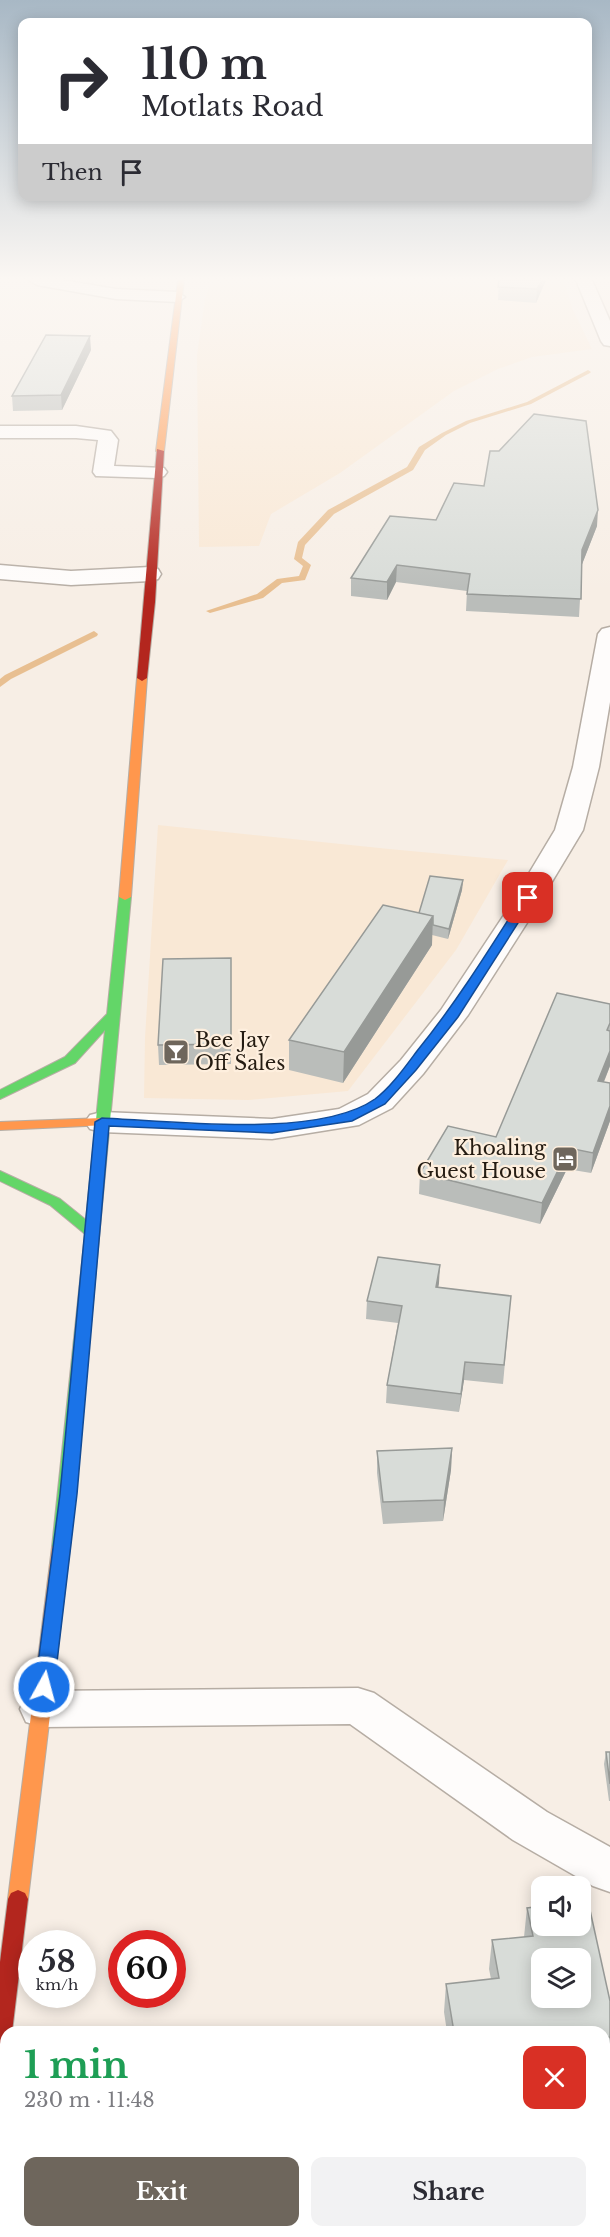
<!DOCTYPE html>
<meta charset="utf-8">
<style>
body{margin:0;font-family:"Libre Baskerville",serif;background:#f2f2f3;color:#2b2b33;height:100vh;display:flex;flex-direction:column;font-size:22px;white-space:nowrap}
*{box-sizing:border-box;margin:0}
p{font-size:20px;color:#7c7c81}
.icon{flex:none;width:33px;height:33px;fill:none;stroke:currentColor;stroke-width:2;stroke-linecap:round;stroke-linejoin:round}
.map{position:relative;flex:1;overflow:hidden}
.sheet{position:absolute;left:0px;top:2026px;width:610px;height:212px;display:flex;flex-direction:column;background:#fff;border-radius:18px 18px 0 0;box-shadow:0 3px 15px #0003}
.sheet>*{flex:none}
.hud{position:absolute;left:18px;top:18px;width:574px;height:183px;border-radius:12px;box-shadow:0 3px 15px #0003;background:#fff;color:#2b2b33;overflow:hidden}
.controls{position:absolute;left:531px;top:1876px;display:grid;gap:12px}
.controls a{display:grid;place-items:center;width:60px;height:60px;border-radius:12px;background:#fff;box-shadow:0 3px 15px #0003;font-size:30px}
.speed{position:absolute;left:18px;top:1930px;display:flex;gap:12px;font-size:30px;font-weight:700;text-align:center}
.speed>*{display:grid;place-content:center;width:78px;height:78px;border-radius:50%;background:#fff;box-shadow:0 3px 15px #0003;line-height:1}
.speed small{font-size:15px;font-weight:400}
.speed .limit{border:9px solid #d22;background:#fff;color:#111}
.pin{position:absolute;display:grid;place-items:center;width:51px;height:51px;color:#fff;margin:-26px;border-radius:12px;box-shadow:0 3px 9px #0006}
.me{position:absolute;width:66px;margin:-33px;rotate:7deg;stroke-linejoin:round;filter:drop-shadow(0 0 4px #0008)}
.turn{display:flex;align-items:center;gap:21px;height:126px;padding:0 24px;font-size:27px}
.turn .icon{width:78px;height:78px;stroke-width:2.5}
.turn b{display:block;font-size:42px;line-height:51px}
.then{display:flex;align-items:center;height:57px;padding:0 24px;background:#0003;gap:12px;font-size:22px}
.round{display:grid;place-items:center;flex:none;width:63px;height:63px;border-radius:12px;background:#f2f2f3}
.head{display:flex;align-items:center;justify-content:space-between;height:102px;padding:0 24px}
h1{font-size:36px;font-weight:700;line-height:45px;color:#1e9e55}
.cta{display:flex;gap:12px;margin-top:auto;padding:12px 24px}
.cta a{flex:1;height:69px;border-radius:12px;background:#6e665c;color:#fff;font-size:24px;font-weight:700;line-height:69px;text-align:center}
.cta a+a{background:#f2f2f3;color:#2b2b33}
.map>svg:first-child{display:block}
.built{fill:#f9e8d5}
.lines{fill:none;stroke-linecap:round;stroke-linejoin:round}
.stream{fill:#e8bf91;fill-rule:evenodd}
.street-casing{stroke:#b6ada4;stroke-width:3}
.fast-casing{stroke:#b6ada4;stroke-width:2}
.slow-casing{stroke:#b6ada4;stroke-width:2}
.jam-casing{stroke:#b6ada4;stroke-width:2}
.street{fill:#fefcfb;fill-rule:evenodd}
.fast{fill:#63d668;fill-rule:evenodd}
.slow{fill:#ff974d;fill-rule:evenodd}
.jam{fill:#b3261e;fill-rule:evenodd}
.wall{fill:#babdba}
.shaded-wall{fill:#979a97}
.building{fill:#d8dcd8;stroke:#979a97;stroke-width:1.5;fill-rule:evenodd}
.route{fill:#1a73e8;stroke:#114b97;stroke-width:1.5}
.labels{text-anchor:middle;stroke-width:4.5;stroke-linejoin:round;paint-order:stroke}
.poi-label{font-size:20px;fill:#251c12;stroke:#feefde;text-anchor:start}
</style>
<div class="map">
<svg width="610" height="2237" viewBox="0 0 610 2237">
<rect width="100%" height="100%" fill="#f7eee5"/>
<!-- built -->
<path class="built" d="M212,280H564L572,308L592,349L532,357L498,369L454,391L340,473L271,514L259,546L199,547L197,355L205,299Z
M158,825L389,849L508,860L456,950L348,1091L249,1100L144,1098L145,1038Z"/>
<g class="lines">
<!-- stream -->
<path class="stream" d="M588,370L591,372L590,373L531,404L470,423L446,435L425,450L413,470L334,514L305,545L302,558L311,565L305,580L282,583L263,598L210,613L206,611L257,594L277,579L299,576L303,566L294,559L298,542L328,510L407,467L419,447L442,433L466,421L527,402Z
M94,631L98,634L97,636L11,679L0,687V679L5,675Z"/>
<defs>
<path id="street" d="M29,280H62L116,289L177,292L185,297L177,302L116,299L37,285Z
M576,280H592L610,321V346L604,345L601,341Z
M0,426H76L111,431L118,440L114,466L164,468L167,472L164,476L157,478L96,476L93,472L98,440L76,438H0Z
M0,565L71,571L150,567L158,569L161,574L158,579L150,581L71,585L0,579Z
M610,627V702L599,767L583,830L532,915L468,1015L423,1074L392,1108L359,1125L272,1139L102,1132L90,1129L85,1122L90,1115L102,1112L272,1119L339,1109L368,1094L401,1060L441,1010L504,915L555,830L573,767L598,634L602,629Z
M358,1688L374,1693L547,1812L610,1847V1892L593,1886L513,1840L350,1724L42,1727L26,1722L20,1709L26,1696L42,1691Z"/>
<path id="fast" d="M125,894L131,897L70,1547L67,1552L61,1553L55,1552L52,1547L85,1234L50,1205L0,1181V1171L60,1199L86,1220L105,1030L75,1063L0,1099V1090L65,1057L107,1014L119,897Z"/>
<path id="slow" d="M178,280H184L164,451L160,453L156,451Z
M142,675L147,678L131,897L125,900L119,897L137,678Z
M102,1118L109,1122L107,1125L0,1130V1122Z
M61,1541L67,1542L70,1547L28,1899L25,1905L18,1908L11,1905L8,1899L52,1547L55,1542Z"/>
<path id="jam" d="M157,449L164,451L155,602L147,678L142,681L137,678Z
M18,1890L25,1893L28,1899L12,2032H6V2054L0,2056V1962L8,1899L11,1893Z"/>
</defs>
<!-- street casing -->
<use href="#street" class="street-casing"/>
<!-- fast casing -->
<use href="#fast" class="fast-casing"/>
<!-- slow casing -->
<use href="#slow" class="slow-casing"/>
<!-- jam casing -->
<use href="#jam" class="jam-casing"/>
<!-- street -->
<use href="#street" class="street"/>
<!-- fast -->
<use href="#fast" class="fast"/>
<!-- slow -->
<use href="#slow" class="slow"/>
<!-- jam -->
<use href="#jam" class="jam"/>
</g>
<!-- wall -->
<path class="wall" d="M499,280H546L536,303L498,300Z
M91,350L62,410L13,411L12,396Z
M484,486L597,526L582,564L579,617L466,611L467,591L396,582L387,600L351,596V578Z
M463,880L462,890L448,939L432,935V945L343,1083L289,1070V1040L419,913Z
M231,958V1064L159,1065L158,1045Z
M610,1004V1066L604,1082L610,1083V1121L591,1173L567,1169L540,1224L419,1194L420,1173L496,1137Z
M439,1283L438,1287L511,1296L503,1384L464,1380L459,1412L386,1403L387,1385L398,1323L366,1319L367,1301Z
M452,1448L451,1470L443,1521L383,1524L377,1473V1451Z
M606,1752H610V1801H609L604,1764Z
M527,1908L610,2001V2066H604V2032H447L444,2012L446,1984L491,1979L489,1969L492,1940L524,1937Z"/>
<!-- shaded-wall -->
<path class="shaded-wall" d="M542,280H546L536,303L537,289Z
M90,336L91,350L62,410L61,395Z
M598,510L597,526L581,567L582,550Z
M397,565L396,582L387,600V582Z
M463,880L462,890L448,939L449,929Z
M433,916L432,945L343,1083L344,1052Z
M610,1051V1066L596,1101L598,1081Z
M610,1106V1121L591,1173L593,1153Z
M569,1148L567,1169L540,1224L542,1203Z
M440,1265L439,1283L435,1305L436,1287Z
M465,1362L464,1380L459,1412L461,1394Z
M452,1448L451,1470L443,1521L444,1500Z"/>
<!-- building -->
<path class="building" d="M499,280H542L537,289L498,287Z
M46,335L90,336L61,395L12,396Z
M534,414L586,421L598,510L582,550L581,599L467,594L470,574L397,565L387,582L351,578L390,516L436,520L454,483L484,486L490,451H499Z
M430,876L463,880L449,929L433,925V916L419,913Z
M383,905L433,916L344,1052L289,1040Z
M231,958V1044L158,1045L163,959Z
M557,993L610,1004V1023L607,1030L610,1031V1051L598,1081L610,1083V1106L593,1153L569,1148L542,1203L420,1173L448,1126L496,1137Z
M378,1257L440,1265L436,1287L511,1296L504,1365L465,1362L461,1394L387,1385L402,1306L367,1301Z
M452,1448L444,1500L383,1502L377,1451Z
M606,1752H610V1784Z
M588,1901L610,2001V2037L604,2038V2032H454L446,1984L499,1978L492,1940L533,1936L527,1908L542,1906V1926H580V1902ZM542,1959H580V1998H542Z"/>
<!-- sky -->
<linearGradient id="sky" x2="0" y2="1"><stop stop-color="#a8b8c5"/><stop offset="0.47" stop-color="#fbf7f3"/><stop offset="1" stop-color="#fbf7f3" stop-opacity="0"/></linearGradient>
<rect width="610" height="593" fill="url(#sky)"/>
<!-- route -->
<path class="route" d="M528,894L534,898L458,1017L416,1070L385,1104L352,1121L272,1133L109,1126L77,1494L54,1687L51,1693L44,1695L38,1693L35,1687L60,1494L95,1122L102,1118C172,1121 318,1139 375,1099C391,1087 405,1067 417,1051C456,1003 489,950 522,898Z"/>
<!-- icons -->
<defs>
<symbol id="bar-square" viewBox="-11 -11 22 22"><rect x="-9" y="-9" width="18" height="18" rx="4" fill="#6e665c" stroke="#feefde"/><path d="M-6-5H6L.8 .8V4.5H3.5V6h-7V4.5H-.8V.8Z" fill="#fff"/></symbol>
<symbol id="hotel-square" viewBox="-11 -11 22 22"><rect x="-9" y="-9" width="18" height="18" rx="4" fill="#6e665c" stroke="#feefde"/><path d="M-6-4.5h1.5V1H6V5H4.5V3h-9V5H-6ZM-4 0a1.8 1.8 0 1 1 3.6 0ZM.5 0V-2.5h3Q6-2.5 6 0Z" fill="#fff"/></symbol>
</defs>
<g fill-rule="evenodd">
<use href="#bar-square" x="161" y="1037" width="30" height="30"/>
<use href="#hotel-square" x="550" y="1144" width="30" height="30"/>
</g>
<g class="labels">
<!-- poi labels -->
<g class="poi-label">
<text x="195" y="1047">Bee Jay<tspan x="195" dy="23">Off Sales</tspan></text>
<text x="546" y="1155" text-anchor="end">Khoaling<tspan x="546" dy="23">Guest House</tspan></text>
</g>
</g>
</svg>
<div class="controls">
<a><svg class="icon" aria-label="sound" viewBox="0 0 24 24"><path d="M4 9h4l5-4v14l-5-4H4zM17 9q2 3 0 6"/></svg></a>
<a><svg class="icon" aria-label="layers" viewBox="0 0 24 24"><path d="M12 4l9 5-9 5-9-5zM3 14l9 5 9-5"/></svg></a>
</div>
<div class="speed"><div>58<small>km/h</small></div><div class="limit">60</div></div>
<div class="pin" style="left:528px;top:898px;background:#d93025"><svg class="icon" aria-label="arrive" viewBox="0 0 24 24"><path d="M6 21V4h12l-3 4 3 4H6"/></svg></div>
<svg class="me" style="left:44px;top:1687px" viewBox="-20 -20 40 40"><circle r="17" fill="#1a73e8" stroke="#fff" stroke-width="3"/><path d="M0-11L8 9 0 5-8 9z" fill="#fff"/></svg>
<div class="hud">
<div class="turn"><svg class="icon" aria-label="right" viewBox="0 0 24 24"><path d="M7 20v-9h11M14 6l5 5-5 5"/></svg><div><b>110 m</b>Motlats Road</div></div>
<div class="then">Then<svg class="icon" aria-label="arrive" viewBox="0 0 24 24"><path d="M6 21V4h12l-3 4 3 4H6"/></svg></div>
</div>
<section class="sheet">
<div class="head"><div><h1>1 min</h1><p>230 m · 11:48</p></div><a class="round" style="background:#d93025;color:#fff"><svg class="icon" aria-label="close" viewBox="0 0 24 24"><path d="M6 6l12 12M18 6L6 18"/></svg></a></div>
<div class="cta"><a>Exit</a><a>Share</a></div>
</section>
</div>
